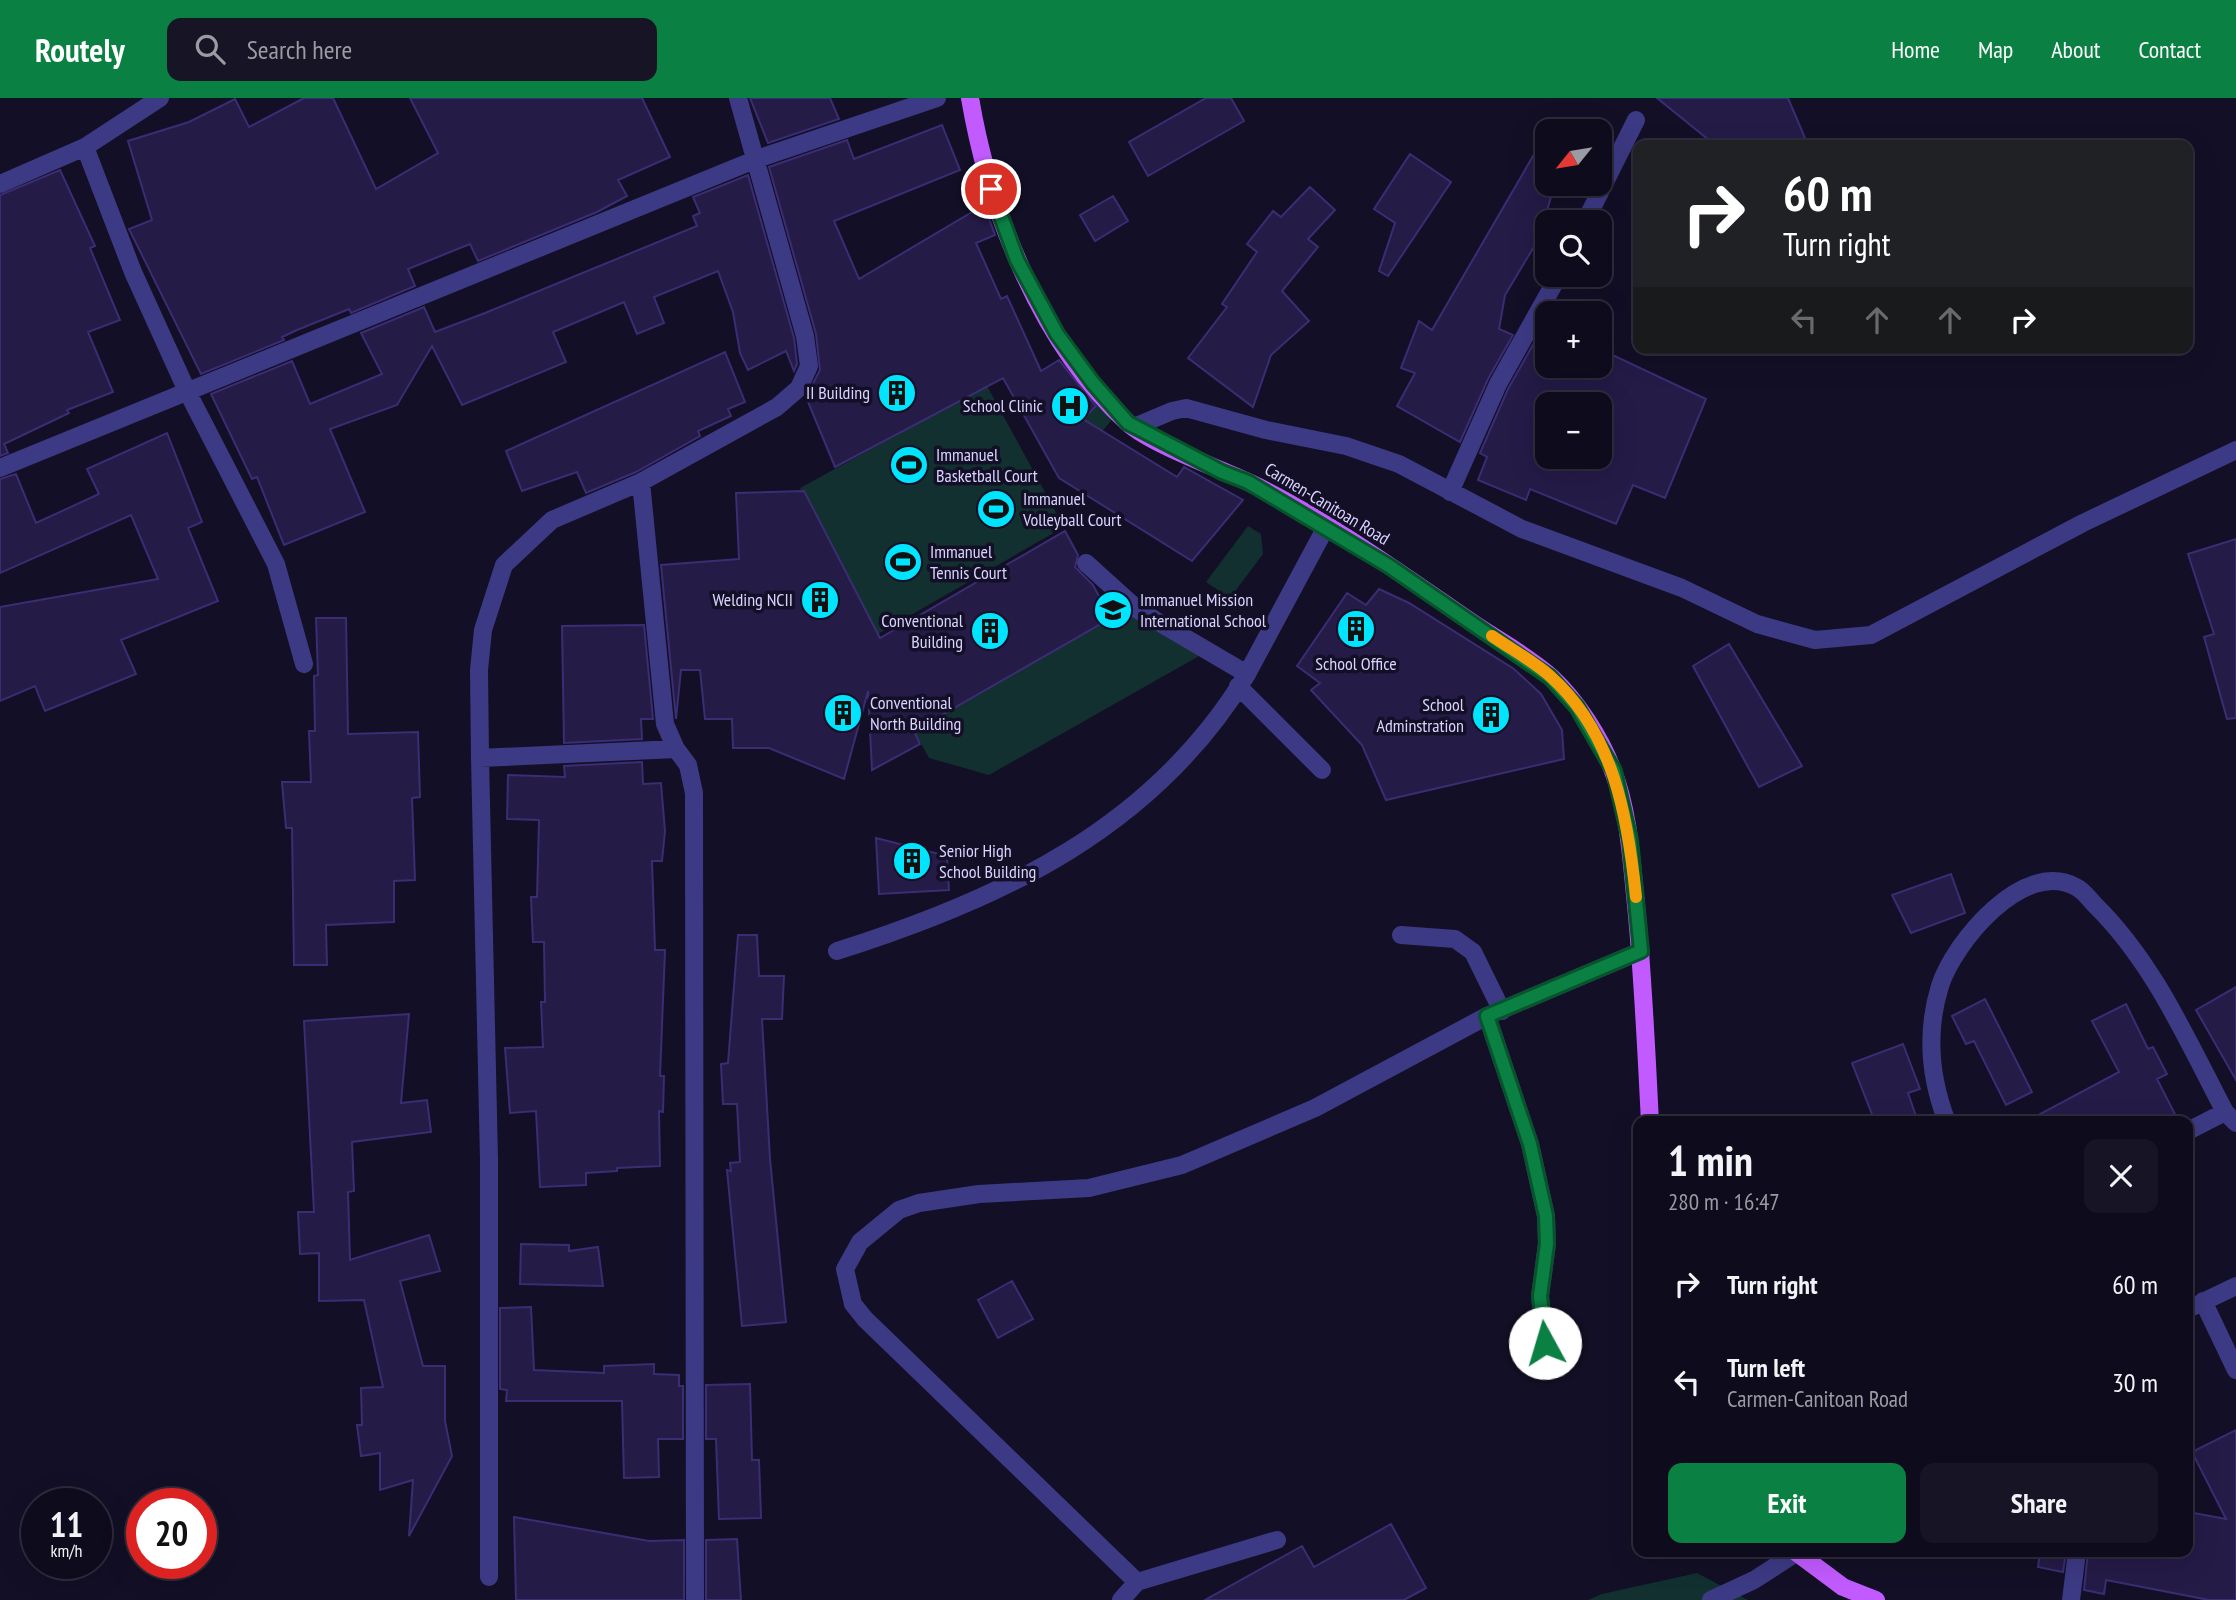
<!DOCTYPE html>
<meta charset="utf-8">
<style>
body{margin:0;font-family:"PT Sans Narrow",sans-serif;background:#171425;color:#f1f3f6;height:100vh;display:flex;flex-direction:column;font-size:26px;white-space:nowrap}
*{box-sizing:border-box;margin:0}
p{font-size:23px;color:#9b9ba3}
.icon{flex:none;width:38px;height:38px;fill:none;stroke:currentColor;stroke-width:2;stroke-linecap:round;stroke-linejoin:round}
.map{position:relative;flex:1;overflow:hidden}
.sheet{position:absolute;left:1633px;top:1018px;width:560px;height:441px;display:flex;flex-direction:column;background:#0e0b1c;border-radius:14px;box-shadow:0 7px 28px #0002,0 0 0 2px #2e2b3b}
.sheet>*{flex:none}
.hud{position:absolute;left:1633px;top:42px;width:560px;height:214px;border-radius:14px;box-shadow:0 7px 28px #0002,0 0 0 2px #2e2b3b;background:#202124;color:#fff;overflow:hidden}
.needle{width:46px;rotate:240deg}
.tools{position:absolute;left:1535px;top:21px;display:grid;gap:14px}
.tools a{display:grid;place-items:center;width:77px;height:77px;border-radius:14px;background:#0e0b1c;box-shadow:0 7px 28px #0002,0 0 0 2px #2e2b3b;font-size:35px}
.speed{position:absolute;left:21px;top:1390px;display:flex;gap:14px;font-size:35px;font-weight:700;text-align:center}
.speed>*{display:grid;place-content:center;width:91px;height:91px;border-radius:50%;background:#0e0b1c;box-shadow:0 7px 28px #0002,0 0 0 2px #2e2b3b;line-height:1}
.speed small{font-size:18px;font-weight:400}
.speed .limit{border:10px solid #d22;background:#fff;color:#111}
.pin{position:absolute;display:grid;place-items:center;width:60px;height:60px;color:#fff;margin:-30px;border:4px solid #fff;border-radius:50%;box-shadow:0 2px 7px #0007}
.me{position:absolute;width:77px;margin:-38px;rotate:354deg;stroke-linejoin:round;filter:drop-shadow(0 0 5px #0008)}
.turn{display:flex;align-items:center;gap:24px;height:147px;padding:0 35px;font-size:32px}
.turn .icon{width:91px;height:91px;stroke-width:2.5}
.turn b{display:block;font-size:49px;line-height:60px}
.lanes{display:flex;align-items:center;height:66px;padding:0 35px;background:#0003;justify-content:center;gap:35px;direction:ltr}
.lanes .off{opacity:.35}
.round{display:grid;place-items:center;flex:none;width:74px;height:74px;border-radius:14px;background:#171425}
.overview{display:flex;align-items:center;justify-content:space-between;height:119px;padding:0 35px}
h1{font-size:42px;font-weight:600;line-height:52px}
.cta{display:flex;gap:14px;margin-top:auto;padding:14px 35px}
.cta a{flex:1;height:80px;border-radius:14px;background:#0b8043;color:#fff;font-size:28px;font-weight:600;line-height:80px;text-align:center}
.cta a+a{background:#171425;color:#f1f3f6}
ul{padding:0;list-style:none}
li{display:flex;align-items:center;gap:21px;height:98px;padding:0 35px}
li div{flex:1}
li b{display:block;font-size:26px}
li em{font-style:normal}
header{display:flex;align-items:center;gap:42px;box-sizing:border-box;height:98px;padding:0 35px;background:#0b8043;color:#fff}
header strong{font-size:33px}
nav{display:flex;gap:38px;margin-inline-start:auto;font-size:24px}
.search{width:490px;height:63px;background:#171425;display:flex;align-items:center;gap:18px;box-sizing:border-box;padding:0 24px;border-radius:14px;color:#9b9ba3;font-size:26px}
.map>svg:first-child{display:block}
.green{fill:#12302f}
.building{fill:#241b47;stroke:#3b2d73;stroke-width:2;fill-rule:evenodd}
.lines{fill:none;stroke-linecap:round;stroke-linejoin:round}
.minor{stroke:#3d3a85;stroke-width:18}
.major{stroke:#c25bff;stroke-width:18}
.route-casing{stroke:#07532c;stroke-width:18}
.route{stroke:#0b8043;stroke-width:12}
.slow{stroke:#f59e0b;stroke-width:12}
.labels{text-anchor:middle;stroke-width:7;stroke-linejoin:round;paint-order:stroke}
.poi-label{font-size:18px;fill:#d9d4ff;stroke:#130f26;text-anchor:start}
.street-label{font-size:18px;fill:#d9d4ff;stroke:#130f26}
</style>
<header>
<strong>Routely</strong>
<div class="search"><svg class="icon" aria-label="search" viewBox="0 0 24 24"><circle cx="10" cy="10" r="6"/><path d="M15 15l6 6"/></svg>Search here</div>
<nav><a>Home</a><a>Map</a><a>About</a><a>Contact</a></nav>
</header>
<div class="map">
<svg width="2236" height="1502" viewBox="0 0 2236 1502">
<rect width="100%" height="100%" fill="#130f26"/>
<!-- green -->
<path class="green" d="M987,288L1064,429L878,536L800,390Z
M1103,301L1119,313L1090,348L1083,321Z
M1248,428L1261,436L1263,456L1230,500L1206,484Z
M1146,500L1199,558L989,677L929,660L914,633Z
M1697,1475L1748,1502H1588L1602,1496Z"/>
<!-- building -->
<path class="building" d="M304,0H333L376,91L438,55L410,0H642L670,59L618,82L627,98L597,114L478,163L470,146L408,171L415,188L351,215L349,211L297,232L282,239L284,242L201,276L129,131L152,122L128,43L189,24L235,1L249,29Z
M750,0H830L839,21L768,45Z
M1206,0H1231L1244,23L1148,78L1129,44Z
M1657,0H1788L1808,47H1715Z
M942,27L960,72L834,123L859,181L984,107L995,137L976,145L1001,201L1007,198L1041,273L1059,262L1096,308L1083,321L1177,379L1184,369L1243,402L1192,463L1059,380L1003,280L835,369L806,299L820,272L816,236L769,69L847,42L854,61Z
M1547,34V86H1555L1538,142L1505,197L1499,231L1513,237L1488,281L1460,344L1397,308L1415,275L1401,270L1419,223L1432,232Z
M1410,56L1451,84L1388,178L1379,173L1395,125L1374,111Z
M60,72L95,148L90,150L120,222L88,234L113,294L67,312L69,315L4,346L8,355L0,358V97Z
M748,77L794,240L797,266L794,273L786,253L748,272L740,255L733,214L718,173L654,199L664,225L637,236L624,204L553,234L566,264L462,307L432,248L397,307L330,331L365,414L284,447L257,379L252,381L211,296L292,263L310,306L382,276L361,235L424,209L435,234L485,215L697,128L693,118L700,115L693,99Z
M1310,89L1335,112L1308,141L1318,149L1282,193L1309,223L1271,257L1253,309L1188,260L1227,209L1222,206L1257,154L1247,146L1273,113L1281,119Z
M1113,98L1128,123L1095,143L1080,117Z
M1534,245L1547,251V268H1588L1600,272V251L1706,301L1665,400L1633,387L1616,426L1530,391L1526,402L1478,382L1487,359L1480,355L1508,291ZM1547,306H1600V359H1547Z
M725,254L745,304L728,311L731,318L698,333L700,338L636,374L586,395L577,374L522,393L506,353Z
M167,335L202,424L188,430L218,503L121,542L136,576L45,613L35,588L0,603V509L158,481L131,417L0,475V381L16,376L36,425L99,396L87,371Z
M804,393L880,540L1065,433L1078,457L1075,469L1093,487L1111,520L914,633L920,646L872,672L868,593L844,681L769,650H733L732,621H705L700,572H681L676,621L661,467L739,461L736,395Z
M2236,441V620L2227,621L2204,539L2214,536L2188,456Z
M1379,491L1409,505L1514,571L1541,596L1562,632L1564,661L1386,702L1362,647L1311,592L1320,585L1297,568L1347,495L1366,507Z
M316,520H346L348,636L418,634L420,699L412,700L415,782L394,783V824L326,827L327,867H294L292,730H286L282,684H311L309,633H315L314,578L318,577Z
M644,527L653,621H641L642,641L564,645L562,528Z
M1729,546L1802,668L1759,689L1693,568Z
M642,664L643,686L661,685L665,733L662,763H652L655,852H665L660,978H664L663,1014L659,1013L660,1068L617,1070V1073L586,1075V1087L540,1089L536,1013L510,1015L505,950L543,949L541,904H545L544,844H533L531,799H537L539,722L507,721L508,677L565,679L564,668Z
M876,740L947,758L949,792L879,796Z
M1951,776L1965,815L1911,835L1892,797Z
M738,837H757L759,878H784L782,921H762L770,1061L786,1224L742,1228L727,1072L731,1073L730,1065L740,1064L737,1006H723L721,966L728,965Z
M2236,889V982L2196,912Z
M1985,901L2032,994L2006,1007L1974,943L1966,946L1952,918Z
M2126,906L2148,951L2153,949L2167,976L2157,981L2179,1024H2025L2119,974L2092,923Z
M409,916L401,1005L427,1002L431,1034L352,1044L354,1093L348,1094L350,1162L429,1137L440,1173L400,1183L423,1268H445V1323L452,1358L409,1438L413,1382L380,1392V1355L361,1358L357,1327H362L361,1290L383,1289L364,1202L319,1203V1155L300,1156L298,1114H314L304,923Z
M1903,946L1920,991L1908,995L1918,1024H1875L1852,965Z
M521,1146L569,1147V1153L598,1149L603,1188L520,1186Z
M1012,1183L1033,1221L998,1240L978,1202Z
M531,1209L534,1272L604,1275V1268L654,1266V1276L679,1277V1288H683V1341H658L659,1379L624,1380L622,1303H506L507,1292L500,1291V1210Z
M750,1286L752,1362H759L761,1420L719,1421L716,1341H706V1287Z
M2236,1332V1502H2209L2106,1482L2104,1496L2084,1492L2088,1454H2188V1414L2226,1421L2192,1354Z
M514,1419L649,1443L684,1442V1502H516Z
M1391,1426L1426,1490L1404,1502H1205L1302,1448L1314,1469Z
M737,1441L741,1502H706V1442Z
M2040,1454H2066L2063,1474L2038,1469Z"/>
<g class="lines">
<!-- minor -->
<path class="minor" d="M85,49L133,174L187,293L276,466L304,566
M0,86L85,49L160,0
M1585,124L1636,22
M1134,329L1172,313L1186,310L1266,332L1346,348L1399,366L1522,431L1682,490L1757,526L1815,542L1871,537L2083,425L2236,352
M0,370L757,61L937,0
M641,384L665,626L676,651L688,667L694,695L695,1502
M1450,394L1498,286L1559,177
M1086,465L1138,512L1247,576L1326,429
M1238,588L1322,672
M480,660L676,651
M1401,837L1455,841L1473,854L1502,913
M837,853C1002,801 1154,730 1247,576
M1487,918L1530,1046L1546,1118L1547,1146L1540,1198L1547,1268
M1947,1024C1930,980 1926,933 1940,888C1954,844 2024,760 2076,789C2083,792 2090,802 2095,807C2154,865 2187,942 2225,1014L2236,1025
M2188,1033L2225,1014
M2203,1203L2236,1272
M2188,1211L2236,1188
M1277,1442L1137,1484L865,1221L853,1206L845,1171L860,1144L899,1112L919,1105L979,1096L1089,1090L1182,1067L1315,1010L1487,918L1641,853
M489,1479V1062L480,660L479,572L483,532L504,467L552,422L641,384L777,309L799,290L809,268L805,238L738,0
M1121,1502L1137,1484
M1711,1502L1754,1482L1796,1455
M2071,1502L2077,1454"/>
<!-- major -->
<path class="major" d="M970,0C989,112 1041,247 1128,325C1153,347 1216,369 1248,384C1323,419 1404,478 1474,526C1499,543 1528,558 1551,579C1576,602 1601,640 1613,673C1628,712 1631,756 1635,797C1643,873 1646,948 1650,1024
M1796,1454L1843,1489L1876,1502"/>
</g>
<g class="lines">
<defs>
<path id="route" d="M991,91L1017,162L1057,236L1093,285L1128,325L1222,374L1248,384L1389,468L1550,579L1577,609L1614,673L1630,742L1641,853L1487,918L1530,1046L1546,1118L1547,1146L1540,1198L1545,1245"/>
</defs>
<!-- route casing -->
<use href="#route" class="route-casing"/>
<!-- route -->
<use href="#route" class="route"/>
<!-- slow -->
<path class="slow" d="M1492,538C1511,551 1533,563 1550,578C1614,635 1628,720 1636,799"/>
</g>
<!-- icons -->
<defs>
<symbol id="building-disc" viewBox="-11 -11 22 22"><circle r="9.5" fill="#00e5ff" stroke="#130f26"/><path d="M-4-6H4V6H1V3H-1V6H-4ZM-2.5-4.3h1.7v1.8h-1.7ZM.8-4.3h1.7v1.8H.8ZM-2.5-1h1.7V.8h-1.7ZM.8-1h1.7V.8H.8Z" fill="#111"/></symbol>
<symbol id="hospital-disc" viewBox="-11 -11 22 22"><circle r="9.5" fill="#00e5ff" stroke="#130f26"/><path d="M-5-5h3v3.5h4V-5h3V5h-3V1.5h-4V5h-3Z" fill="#111"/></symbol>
<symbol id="stadium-disc" viewBox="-11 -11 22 22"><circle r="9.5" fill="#00e5ff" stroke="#130f26"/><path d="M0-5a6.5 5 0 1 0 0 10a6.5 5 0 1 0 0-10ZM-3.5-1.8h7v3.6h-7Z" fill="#111"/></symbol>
<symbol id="school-disc" viewBox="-11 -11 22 22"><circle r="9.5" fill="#00e5ff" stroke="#130f26"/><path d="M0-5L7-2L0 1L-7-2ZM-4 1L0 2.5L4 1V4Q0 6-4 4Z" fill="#111"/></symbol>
</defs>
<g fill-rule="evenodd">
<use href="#building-disc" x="875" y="273" width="44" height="44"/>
<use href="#hospital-disc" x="1048" y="286" width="44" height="44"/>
<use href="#stadium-disc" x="887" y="345" width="44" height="44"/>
<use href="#stadium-disc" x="974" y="389" width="44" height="44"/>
<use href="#stadium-disc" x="881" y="442" width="44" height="44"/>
<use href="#building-disc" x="798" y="480" width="44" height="44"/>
<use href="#school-disc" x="1091" y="490" width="44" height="44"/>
<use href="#building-disc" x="1334" y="509" width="44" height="44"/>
<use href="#building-disc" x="968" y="511" width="44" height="44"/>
<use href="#building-disc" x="821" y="593" width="44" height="44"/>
<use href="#building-disc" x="1469" y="595" width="44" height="44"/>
<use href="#building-disc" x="890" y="741" width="44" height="44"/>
</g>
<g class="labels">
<!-- poi labels -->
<g class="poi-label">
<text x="870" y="301" text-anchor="end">II Building</text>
<text x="1043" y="314" text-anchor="end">School Clinic</text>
<text x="936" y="363">Immanuel<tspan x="936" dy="21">Basketball Court</tspan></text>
<text x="1023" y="407">Immanuel<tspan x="1023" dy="21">Volleyball Court</tspan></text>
<text x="930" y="460">Immanuel<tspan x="930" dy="21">Tennis Court</tspan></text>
<text x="793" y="508" text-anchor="end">Welding NCII</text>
<text x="1140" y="508">Immanuel Mission<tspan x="1140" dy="21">International School</tspan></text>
<text x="963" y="529" text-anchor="end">Conventional<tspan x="963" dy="21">Building</tspan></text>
<text x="1356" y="572" text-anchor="middle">School Office</text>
<text x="870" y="611">Conventional<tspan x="870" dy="21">North Building</tspan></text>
<text x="1464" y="613" text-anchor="end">School<tspan x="1464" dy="21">Adminstration</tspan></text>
<text x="939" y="759">Senior High<tspan x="939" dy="21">School Building</tspan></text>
</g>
<!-- street labels -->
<g class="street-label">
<text transform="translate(1327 406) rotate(31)" y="6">Carmen-Canitoan Road</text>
</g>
</g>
</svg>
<div class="tools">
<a><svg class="needle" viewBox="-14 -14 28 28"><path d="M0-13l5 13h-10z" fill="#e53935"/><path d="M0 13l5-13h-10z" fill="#9b9ba3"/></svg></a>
<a><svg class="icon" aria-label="search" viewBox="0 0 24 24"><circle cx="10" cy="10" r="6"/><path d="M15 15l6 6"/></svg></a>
<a>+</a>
<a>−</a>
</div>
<div class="speed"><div>11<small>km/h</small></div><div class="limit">20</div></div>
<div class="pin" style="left:991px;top:91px;background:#d93025"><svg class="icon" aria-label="arrive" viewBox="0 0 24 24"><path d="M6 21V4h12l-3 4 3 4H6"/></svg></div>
<svg class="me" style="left:1545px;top:1245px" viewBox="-20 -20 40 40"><circle r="19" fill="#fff"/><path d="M0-13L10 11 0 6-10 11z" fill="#0b8043"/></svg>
<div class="hud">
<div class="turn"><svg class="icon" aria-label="right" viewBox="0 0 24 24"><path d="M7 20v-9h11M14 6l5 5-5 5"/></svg><div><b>60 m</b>Turn right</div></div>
<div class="lanes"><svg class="icon off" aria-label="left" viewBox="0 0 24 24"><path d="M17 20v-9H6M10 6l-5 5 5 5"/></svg><svg class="icon off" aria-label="ahead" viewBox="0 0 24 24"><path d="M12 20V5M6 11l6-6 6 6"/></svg><svg class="icon off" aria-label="ahead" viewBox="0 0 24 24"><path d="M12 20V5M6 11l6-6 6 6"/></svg><svg class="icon" aria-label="right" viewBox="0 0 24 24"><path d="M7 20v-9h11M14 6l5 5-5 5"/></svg></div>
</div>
<section class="sheet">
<div class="overview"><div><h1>1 min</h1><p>280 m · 16:47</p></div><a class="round"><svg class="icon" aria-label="close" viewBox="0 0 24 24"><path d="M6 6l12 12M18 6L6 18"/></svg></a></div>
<ul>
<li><svg class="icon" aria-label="right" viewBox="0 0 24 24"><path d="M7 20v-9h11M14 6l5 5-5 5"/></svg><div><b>Turn right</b></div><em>60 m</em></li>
<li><svg class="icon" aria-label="left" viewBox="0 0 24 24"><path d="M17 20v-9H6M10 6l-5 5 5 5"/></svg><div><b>Turn left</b><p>Carmen-Canitoan Road</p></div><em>30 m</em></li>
</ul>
<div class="cta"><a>Exit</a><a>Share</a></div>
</section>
</div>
